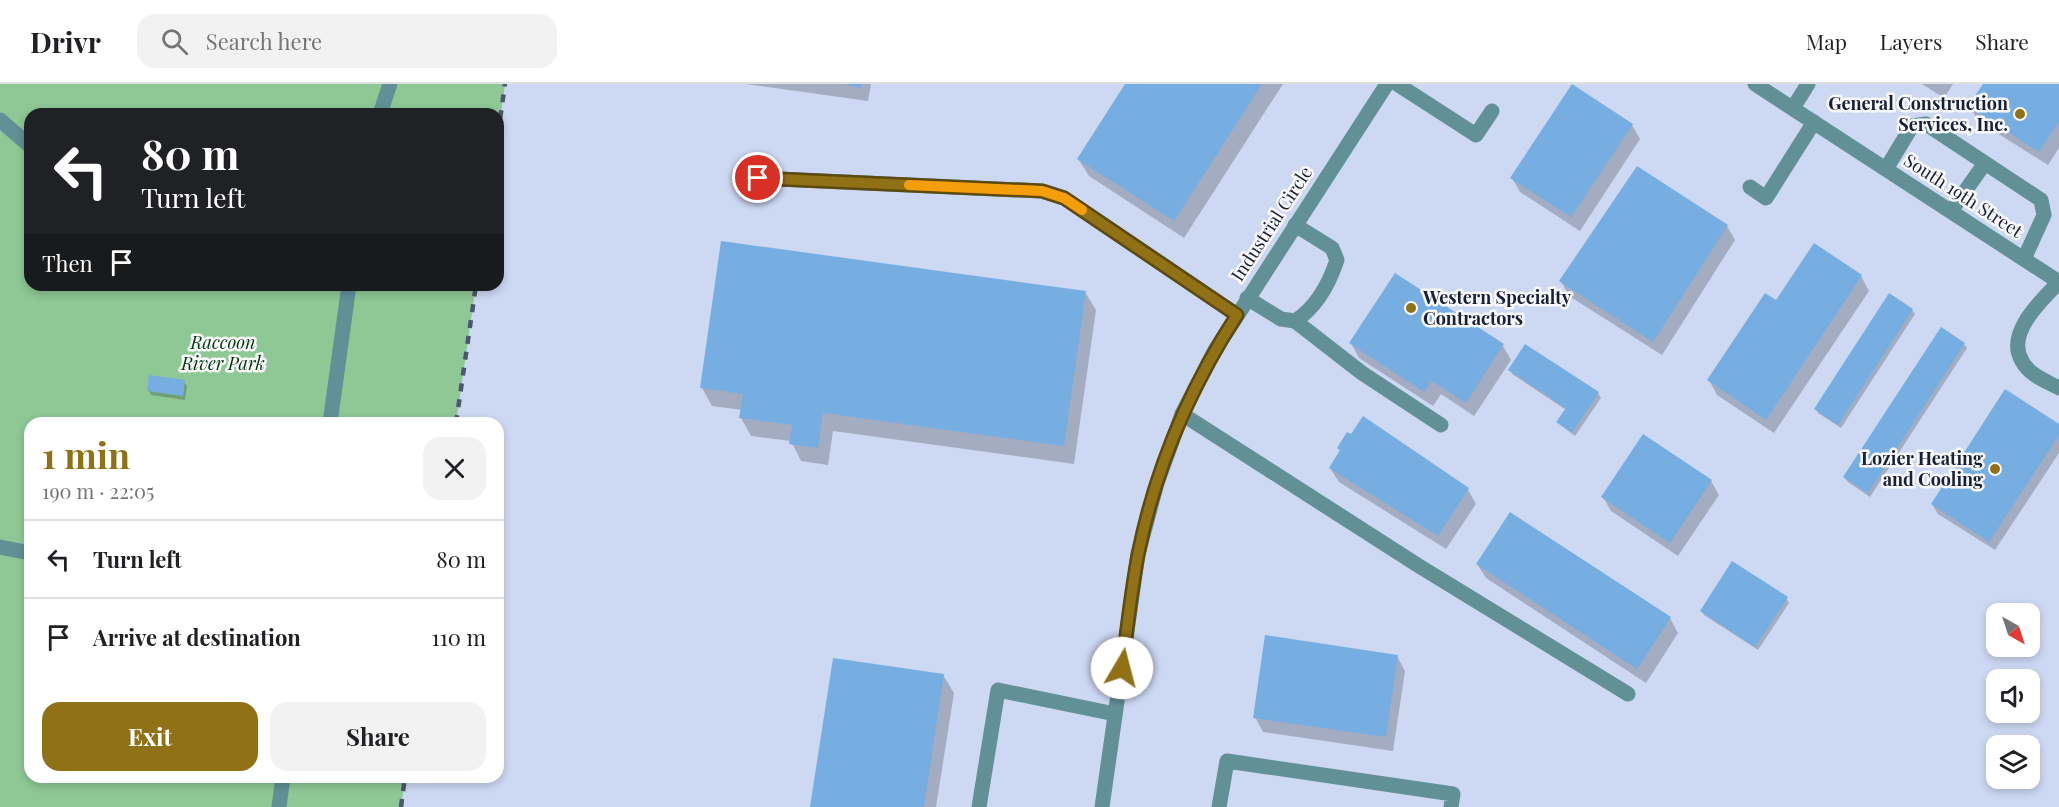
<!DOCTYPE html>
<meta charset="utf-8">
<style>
body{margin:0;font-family:"Playfair Display",serif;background:#f2f2f2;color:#202124;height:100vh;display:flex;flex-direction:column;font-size:22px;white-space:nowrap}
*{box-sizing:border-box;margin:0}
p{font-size:20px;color:#757577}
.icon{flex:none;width:33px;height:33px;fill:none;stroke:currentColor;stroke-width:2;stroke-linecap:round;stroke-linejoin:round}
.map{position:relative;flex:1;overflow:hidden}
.drawer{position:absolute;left:24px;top:333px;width:480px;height:366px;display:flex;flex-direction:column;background:#fff;border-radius:18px;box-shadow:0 3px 9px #0003}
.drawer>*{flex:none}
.top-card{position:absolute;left:24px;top:24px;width:480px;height:183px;border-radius:18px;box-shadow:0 3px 9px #0003;background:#202124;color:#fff;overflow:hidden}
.needle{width:39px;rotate:141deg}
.tools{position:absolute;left:1986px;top:519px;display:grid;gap:12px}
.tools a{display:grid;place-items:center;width:54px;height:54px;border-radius:12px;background:#fff;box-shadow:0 3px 9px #0003;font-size:30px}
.pin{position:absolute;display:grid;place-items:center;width:51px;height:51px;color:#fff;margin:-26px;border:3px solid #fff;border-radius:50%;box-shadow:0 2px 6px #0007}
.me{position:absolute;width:66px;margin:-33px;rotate:8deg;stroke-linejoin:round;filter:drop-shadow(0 0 4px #0008)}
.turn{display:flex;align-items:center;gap:21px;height:126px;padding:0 18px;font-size:27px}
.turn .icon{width:78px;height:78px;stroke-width:2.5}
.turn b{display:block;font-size:42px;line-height:51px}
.then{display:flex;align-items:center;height:57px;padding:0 18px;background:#0003;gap:12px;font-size:22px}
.round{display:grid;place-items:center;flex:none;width:63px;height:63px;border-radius:18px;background:#f2f2f2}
.head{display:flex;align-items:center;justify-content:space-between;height:102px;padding:0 18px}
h1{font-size:36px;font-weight:700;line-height:45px;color:#907116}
.cta{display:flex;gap:12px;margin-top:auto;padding:12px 18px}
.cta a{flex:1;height:69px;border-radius:18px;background:#907116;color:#fff;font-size:24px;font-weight:700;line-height:69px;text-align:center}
.cta a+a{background:#f2f2f2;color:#202124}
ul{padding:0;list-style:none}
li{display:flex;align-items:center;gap:18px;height:78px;padding:0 18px;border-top:2px solid #e0e0e0}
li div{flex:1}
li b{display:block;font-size:22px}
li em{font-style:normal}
header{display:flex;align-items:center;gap:36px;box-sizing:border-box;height:84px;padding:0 30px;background:#fff;border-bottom:2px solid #e0e0e0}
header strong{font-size:28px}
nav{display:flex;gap:33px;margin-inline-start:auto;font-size:21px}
.search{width:420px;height:54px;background:#f2f2f2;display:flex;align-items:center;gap:15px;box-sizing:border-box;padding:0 21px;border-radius:18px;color:#757577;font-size:22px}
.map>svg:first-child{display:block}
.green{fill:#8ec895}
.shadow{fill:#0003}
.building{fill:#76aee2}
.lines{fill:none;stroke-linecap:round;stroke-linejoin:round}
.service{stroke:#629097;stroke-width:15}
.minor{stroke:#629097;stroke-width:15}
.rail{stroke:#4c566f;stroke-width:4.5;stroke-dasharray:8 8;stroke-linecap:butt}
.route-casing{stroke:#5e490e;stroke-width:15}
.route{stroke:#907116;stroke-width:10}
.slow{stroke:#f59e0b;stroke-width:10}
.poi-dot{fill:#907116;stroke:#f9f9f9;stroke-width:2}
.labels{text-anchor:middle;stroke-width:5;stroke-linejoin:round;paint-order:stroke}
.poi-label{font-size:18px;font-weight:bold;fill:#172038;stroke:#f9f9f9;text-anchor:end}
.street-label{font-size:18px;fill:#172038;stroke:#f9f9f9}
.park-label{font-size:18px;font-style:italic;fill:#00360e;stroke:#f9f9f9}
</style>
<header>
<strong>Drivr</strong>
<div class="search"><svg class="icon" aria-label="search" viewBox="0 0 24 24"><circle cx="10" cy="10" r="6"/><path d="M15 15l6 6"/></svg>Search here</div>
<nav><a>Map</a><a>Layers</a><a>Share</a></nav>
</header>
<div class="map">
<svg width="2059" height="723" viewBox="0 0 2059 723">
<rect width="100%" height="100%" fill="#cdd8f3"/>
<!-- green -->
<path class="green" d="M0,0H505L498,50V30H30V201H476L456,339H30V693H405L401,723H0Z"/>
<!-- shadow -->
<path class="shadow" d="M746,0H871L868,17Z
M1126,0H1283L1184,154L1089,92L1078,75Z
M1922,0H1953L1944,14Z
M1984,0H2059V64L2048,81L1978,37L1970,22Z
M1632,41L1640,55L1580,147L1520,108L1512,94Z
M1727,142L1735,156L1662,271L1569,212L1561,197Z
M1396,191L1503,262L1511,276L1474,332L1441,310L1433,322L1359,274L1351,259Z
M1861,192L1869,207L1774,349L1717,311L1709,296L1777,218Z
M1085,208L1096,226L1074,380L833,347L828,381L801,377L791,357L751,352L741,334L742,326L712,322L702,304Z
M1912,226L1915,230L1841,344L1818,329L1816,325Z
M1964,260L1967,264L1870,413L1848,398L1845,394Z
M1510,286L1598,309L1601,314L1575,352L1558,339L1566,326L1512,290Z
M184,298L187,302L185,316L151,311L149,307Z
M1363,334L1468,406L1476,420L1446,465L1339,398L1330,384L1341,368L1338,364L1351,352Z
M2059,342V369L1995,466L1938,430L1932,420Z
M1711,397L1719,411L1678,472L1611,427L1603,413Z
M1510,430L1670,534L1678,549L1646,599L1486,494L1477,480Z
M1786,514L1789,519L1758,566L1704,531L1701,527Z
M1397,572L1405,587L1393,667L1263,648L1255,633Z
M943,591L954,609L936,723H812Z"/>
<!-- building -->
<path class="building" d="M844,0H861V4Z
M1125,0H1262L1174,137L1077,75Z
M1572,0L1633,40L1571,133L1510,94Z
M1983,0H2059V38L2039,68L1968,22Z
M1637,82L1728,141L1653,258L1559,197Z
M721,157L1086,207L1064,362L823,329L818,364L789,360L792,341L739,334L743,310L700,304Z
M1814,159L1862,191L1766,336L1707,296L1765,209L1776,216Z
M1395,189L1504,260L1466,319L1432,297L1424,308L1349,259Z
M1889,209L1913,225L1838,341L1814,325Z
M1941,243L1965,259L1868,409L1843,393Z
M1525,260L1599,308L1572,349L1556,338L1566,324L1508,286Z
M149,291L185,296L183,312L147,307Z
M2005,305L2059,340V351L1989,458L1931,420Z
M1363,332L1469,404L1438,452L1329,384L1340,366L1337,364L1347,348L1351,350Z
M1643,350L1712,396L1670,459L1601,413Z
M1510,428L1671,533L1637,585L1476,480Z
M1732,477L1788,513L1755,563L1700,527Z
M1265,551L1398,571L1386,653L1253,634Z
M833,574L944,590L924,723H810Z"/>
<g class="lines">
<!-- service -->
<path class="service" d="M1397,0L1476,51L1492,27
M1793,24L1808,0
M0,36L30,62
M1886,85L1912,42L1926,40L2041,116L2044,131L2024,175
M758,94L1042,107L1064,114L1237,231
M1750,103L1766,114L1814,38
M1951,127L1985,79
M2059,198C2042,216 2005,249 2022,277C2029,291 2046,297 2059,304
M1247,214L1281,235L1295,237C1317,223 1329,200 1337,176L1332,164L1295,141
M1295,237L1362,289L1441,341
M1182,330L1419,482L1628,610
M0,463L30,469
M979,723L998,606L1115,630
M1219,723L1227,677L1453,710L1451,723"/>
<!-- minor -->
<path class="minor" d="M1755,0L2059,198
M380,30L390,0
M330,339L349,201
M279,723L283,693
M1102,723L1138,470L1157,399L1182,330L1215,266L1387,0"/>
<!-- rail -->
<path class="rail" d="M498,50L505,0
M456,339L476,201
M401,723L405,693"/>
</g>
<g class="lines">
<defs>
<path id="route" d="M758,94L1042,107L1064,114L1237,231C1190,304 1155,385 1138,471C1131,508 1127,546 1122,584"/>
</defs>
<!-- route casing -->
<use href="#route" class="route-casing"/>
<!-- route -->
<use href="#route" class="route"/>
<!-- slow -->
<path class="slow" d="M909,101L1042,107L1064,114L1082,126"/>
</g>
<!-- markers -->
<g class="poi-dot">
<circle cx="2020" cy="30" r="6"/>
<circle cx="1411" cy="224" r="6"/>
<circle cx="1995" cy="385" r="6"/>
</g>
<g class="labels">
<!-- poi labels -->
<g class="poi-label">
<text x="2008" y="26">General Construction<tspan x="2008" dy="21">Services, Inc.</tspan></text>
<text x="1423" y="220" text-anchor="start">Western Specialty<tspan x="1423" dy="21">Contractors</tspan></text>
<text x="1983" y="381">Lozier Heating<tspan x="1983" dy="21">and Cooling</tspan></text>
</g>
<!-- street labels -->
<g class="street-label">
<text transform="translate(1963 112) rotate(33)" y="6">South 19th Street</text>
<text transform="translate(1272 140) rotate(-57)" y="6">Industrial Circle</text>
</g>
<!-- park labels -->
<g class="park-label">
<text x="223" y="265">Raccoon<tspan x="223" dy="21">River Park</tspan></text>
</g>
</g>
</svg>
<div class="tools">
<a><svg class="needle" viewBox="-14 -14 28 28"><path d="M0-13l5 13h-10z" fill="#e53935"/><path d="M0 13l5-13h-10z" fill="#757577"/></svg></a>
<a><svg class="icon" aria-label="sound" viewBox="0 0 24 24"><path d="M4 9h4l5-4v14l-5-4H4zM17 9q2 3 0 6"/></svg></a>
<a><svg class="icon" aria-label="layers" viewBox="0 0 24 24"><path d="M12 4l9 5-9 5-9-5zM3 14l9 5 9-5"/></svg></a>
</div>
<div class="pin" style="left:758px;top:94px;background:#d93025"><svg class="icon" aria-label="arrive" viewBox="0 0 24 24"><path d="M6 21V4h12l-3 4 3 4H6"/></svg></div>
<svg class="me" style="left:1122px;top:584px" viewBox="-20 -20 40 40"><circle r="19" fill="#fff"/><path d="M0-13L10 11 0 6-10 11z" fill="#907116"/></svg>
<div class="top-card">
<div class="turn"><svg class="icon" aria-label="left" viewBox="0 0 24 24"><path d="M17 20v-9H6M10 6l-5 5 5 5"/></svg><div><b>80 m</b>Turn left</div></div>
<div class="then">Then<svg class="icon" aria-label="arrive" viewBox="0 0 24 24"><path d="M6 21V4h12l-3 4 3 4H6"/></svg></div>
</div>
<section class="drawer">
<div class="head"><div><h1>1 min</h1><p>190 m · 22:05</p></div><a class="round"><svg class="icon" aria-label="close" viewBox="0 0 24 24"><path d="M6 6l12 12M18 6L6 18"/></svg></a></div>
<ul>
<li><svg class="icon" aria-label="left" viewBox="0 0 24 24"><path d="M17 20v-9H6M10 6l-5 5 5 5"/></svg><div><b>Turn left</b></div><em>80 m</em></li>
<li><svg class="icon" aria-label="arrive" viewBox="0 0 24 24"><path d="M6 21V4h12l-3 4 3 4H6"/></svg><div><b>Arrive at destination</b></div><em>110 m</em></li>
</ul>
<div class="cta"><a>Exit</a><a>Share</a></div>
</section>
</div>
